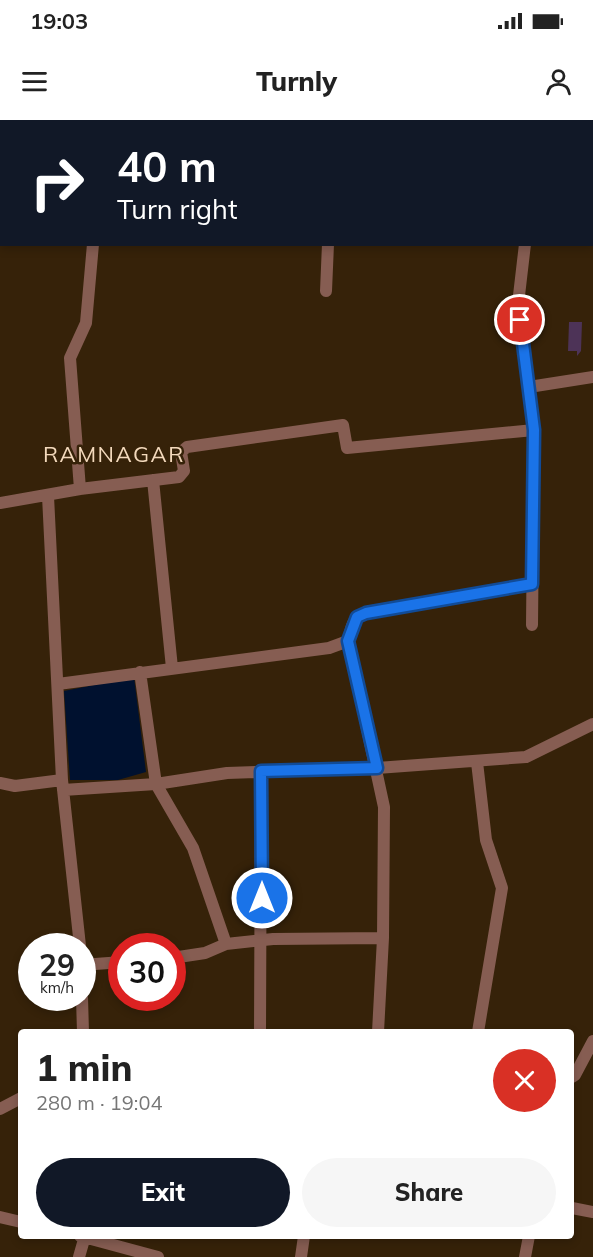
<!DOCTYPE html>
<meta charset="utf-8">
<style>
body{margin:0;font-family:Mulish,sans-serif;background:#f6f6f6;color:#222;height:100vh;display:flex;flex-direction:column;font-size:22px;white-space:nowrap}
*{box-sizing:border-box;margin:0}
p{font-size:20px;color:#767676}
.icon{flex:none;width:33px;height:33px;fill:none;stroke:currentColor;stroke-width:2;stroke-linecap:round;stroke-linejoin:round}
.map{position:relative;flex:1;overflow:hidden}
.side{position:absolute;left:18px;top:909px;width:556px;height:210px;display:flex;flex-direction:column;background:#fff;border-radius:6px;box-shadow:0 3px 9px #0003}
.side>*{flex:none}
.banner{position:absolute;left:0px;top:0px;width:594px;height:126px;box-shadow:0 3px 9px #0003;background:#111827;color:#fff;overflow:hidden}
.speed{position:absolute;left:18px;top:813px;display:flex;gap:12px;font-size:30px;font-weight:700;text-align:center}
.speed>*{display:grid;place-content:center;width:78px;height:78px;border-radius:50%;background:#fff;box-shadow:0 3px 9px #0003;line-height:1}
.speed small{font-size:15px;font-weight:400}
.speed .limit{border:9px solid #d22;background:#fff;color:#111}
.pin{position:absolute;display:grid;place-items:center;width:51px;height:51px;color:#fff;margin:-26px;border:3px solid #fff;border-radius:50%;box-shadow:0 2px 6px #0007}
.me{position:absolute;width:66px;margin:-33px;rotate:0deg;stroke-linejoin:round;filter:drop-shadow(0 0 4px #0008)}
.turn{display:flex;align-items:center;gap:21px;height:126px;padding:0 18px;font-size:27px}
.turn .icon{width:78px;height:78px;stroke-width:2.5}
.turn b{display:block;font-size:42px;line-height:51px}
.round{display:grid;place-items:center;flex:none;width:63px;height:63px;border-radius:32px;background:#f6f6f6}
.overview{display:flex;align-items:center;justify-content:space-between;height:102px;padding:0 18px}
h1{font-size:36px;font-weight:800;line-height:45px}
.primary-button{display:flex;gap:12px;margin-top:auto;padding:12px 18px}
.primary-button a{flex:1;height:69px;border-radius:36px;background:#111827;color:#fff;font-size:24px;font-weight:800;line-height:69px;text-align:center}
.primary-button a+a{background:#f6f6f6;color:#222}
.status{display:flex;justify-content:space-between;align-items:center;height:42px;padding:0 30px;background:#fff;direction:ltr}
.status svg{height:16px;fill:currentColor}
header{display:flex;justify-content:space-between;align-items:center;height:78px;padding:0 18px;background:#fff;font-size:27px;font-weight:800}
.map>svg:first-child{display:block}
.water{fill:#00112f}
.building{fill:#4d3357}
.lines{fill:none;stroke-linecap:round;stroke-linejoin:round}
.minor{stroke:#865d52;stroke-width:12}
.route-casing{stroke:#114b97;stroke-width:15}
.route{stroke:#1a73e8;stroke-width:10}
.labels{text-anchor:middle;stroke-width:5;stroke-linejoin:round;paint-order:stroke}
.neighbourhood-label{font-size:22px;letter-spacing:1.5px;fill:#f3d9bc;stroke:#362209}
</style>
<div class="status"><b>19:03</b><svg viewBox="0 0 49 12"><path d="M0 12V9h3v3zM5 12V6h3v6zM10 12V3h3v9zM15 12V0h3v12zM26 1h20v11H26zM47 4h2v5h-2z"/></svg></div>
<header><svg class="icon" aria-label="menu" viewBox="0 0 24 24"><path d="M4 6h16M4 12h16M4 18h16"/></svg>Turnly<svg class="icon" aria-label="person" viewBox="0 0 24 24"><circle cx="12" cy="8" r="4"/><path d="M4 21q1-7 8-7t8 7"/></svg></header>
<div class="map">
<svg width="593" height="1137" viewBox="0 0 593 1137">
<rect width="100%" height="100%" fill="#362209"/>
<!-- water -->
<path class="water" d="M134,557L146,652L118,660H70L64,571Z"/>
<!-- building -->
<path class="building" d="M569,202H582L581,231L577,236V231H568Z"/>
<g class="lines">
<!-- minor -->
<path class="minor" d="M97,0V2
M544,0V2
M333,2V0
M525,124L518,184L534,310L532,505
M326,171L328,124
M529,267L593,257
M153,360L172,548
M80,369L179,357L184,351L181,332L187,327L343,305L347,328L534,310
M48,376L62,660L80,826
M0,383L80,369L70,238L86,203L93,124
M348,521L384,687L383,818L378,912
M140,552L156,664L193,728L226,824
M58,564L329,528L348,521C352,506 351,499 366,493L532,464
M477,642L486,720L502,768L478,912
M0,663L15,666L62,660
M63,670L156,664L227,653L377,648L526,637L593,604
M172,838L205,833L226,824L273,819L383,818
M82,845L122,842
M82,878L83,912
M260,912L261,651
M572,957L575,955L593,921
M0,989L21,978
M572,1088L593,1092
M0,1097L21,1102
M80,1116L158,1137
M79,1137L85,1116
M301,1137L304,1116
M525,1137L529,1116"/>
</g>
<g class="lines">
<defs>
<path id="route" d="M262,778L261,651L377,648L348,521L357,497L366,493L532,464L534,310L520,200"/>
</defs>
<!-- route casing -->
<use href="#route" class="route-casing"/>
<!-- route -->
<use href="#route" class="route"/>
</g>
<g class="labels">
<!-- neighbourhood labels -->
<g class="neighbourhood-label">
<text x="114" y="342">RAMNAGAR</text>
</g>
</g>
</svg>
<div class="speed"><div>29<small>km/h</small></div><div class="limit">30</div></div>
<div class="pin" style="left:520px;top:200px;background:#d93025"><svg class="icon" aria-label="arrive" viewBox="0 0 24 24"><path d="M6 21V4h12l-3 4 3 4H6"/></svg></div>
<svg class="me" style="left:262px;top:778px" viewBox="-20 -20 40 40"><circle r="17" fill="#1a73e8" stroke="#fff" stroke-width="3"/><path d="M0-11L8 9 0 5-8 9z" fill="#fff"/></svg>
<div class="banner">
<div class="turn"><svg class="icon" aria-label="right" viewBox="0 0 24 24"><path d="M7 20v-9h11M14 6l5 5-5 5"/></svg><div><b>40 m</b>Turn right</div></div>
</div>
<section class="side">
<div class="overview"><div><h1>1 min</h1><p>280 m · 19:04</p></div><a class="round" style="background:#d93025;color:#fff"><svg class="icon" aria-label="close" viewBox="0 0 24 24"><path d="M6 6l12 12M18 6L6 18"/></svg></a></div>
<div class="primary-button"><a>Exit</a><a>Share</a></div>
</section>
</div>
